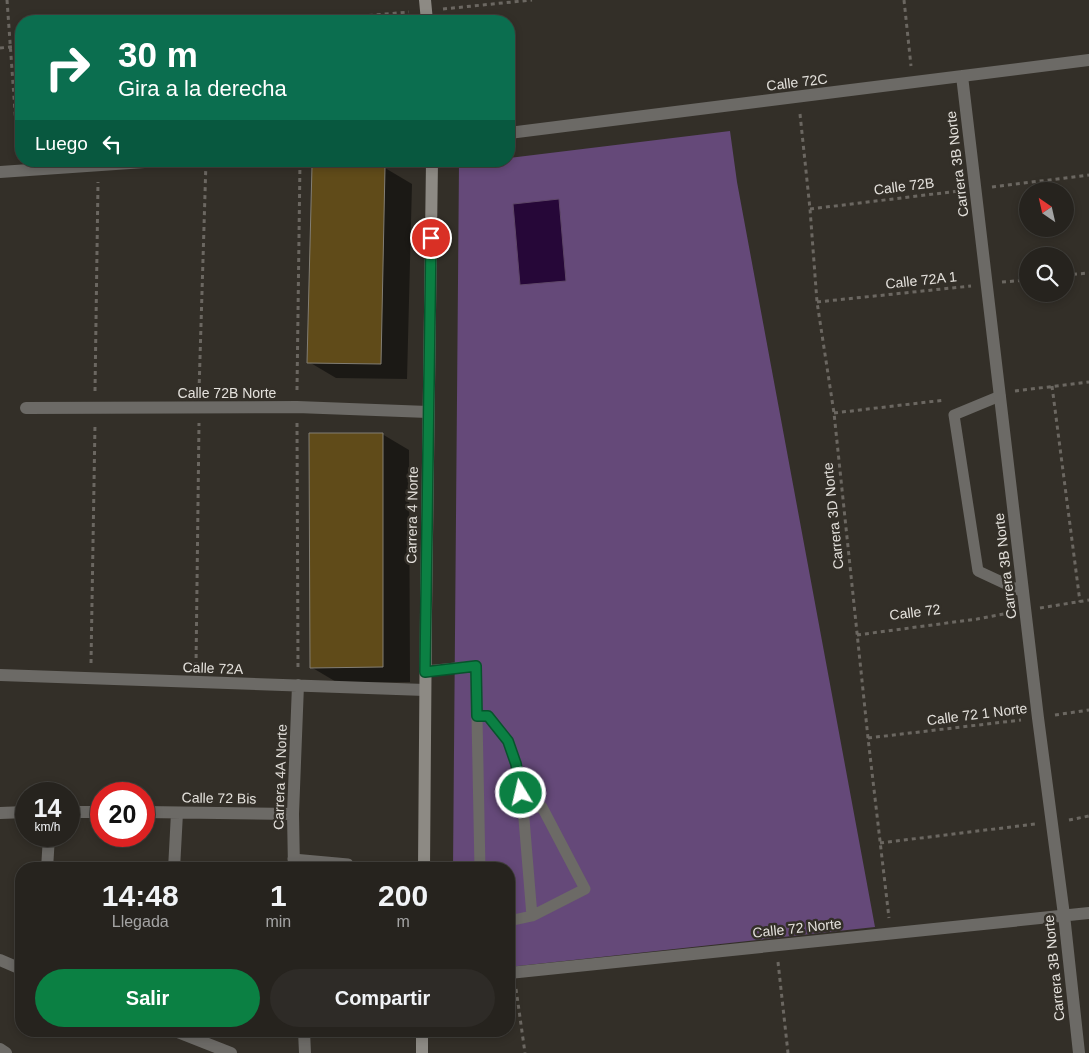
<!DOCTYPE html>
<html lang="es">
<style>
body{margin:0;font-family:Helvetica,sans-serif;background:#2e2b27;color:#f1f3f6;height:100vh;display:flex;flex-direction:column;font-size:19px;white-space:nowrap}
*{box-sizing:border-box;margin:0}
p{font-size:16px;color:#a4a4a4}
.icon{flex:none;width:28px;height:28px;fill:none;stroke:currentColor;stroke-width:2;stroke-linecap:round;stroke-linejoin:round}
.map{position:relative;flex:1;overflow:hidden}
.details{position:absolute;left:15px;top:862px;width:500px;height:175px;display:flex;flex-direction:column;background:#26231e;border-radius:20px;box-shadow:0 2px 8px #0003,0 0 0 1px #42403c}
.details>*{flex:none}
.hud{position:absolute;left:15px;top:15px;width:500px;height:152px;border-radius:20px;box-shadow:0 2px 8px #0003,0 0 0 1px #42403c;background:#0b6e4f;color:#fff;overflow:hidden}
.needle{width:32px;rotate:326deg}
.buttons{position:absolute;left:1019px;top:182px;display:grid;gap:10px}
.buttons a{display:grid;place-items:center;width:55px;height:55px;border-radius:50%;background:#26231e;box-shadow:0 2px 8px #0003,0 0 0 1px #42403c;font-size:25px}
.speed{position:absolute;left:15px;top:782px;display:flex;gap:10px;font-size:25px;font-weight:700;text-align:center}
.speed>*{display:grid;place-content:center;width:65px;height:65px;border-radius:50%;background:#26231e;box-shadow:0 2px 8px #0003,0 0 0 1px #42403c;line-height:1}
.speed small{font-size:12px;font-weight:400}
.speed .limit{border:8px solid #d22;background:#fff;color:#111}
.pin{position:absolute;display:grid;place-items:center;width:42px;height:42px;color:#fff;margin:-21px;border:2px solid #fff;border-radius:50%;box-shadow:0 1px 5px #0007}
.me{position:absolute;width:55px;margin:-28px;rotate:351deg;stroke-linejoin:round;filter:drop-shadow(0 0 4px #0008)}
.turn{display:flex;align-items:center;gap:18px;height:105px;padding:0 20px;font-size:22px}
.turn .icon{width:65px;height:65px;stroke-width:2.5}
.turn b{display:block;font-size:35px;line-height:42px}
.then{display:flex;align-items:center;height:48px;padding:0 20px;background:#0003;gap:10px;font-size:19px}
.eta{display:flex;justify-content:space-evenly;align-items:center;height:85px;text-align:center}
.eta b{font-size:30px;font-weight:700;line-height:35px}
.action{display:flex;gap:10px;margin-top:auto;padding:10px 20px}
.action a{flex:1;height:58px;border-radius:30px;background:#0b8043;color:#fff;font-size:20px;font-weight:700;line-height:58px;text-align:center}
.action a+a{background:#2e2b27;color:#f1f3f6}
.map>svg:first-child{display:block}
.green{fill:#654979}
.water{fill:#260738;stroke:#5f4869}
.shadow{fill:#0007}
.building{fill:#604b19;stroke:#827e75}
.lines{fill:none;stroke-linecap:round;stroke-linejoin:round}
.path{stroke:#6b6761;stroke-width:3;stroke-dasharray:4 4;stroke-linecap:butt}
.lane{stroke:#6c6a66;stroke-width:11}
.street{stroke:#6c6a66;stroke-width:12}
.secondary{stroke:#8d8a84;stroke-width:12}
.route-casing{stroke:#07532c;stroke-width:12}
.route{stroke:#0b8043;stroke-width:9}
.labels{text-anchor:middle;stroke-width:5;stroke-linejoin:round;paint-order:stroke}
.street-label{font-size:14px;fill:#e4e1dc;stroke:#332f28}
</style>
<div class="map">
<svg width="1089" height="1053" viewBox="0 0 1089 1053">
<rect width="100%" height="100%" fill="#332f28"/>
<!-- green -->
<path class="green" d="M730,131L737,182L875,927L509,967V869H453L459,163L477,161H509V158Z"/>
<!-- water -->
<path class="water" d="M559,199L566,281L520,285L513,204Z"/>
<!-- shadow -->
<path class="shadow" d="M385,168L412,184L407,379L336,378L309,362Z
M382,434L409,450L410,682L338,683L311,667Z"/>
<!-- building -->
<path class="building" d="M312,166L385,167L381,364L307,363Z
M309,433H383V667L310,668Z"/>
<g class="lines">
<!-- path -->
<path class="path" d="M7,0L18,153
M904,0L911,66
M443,9L532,0
M305,21L409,12
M0,48L21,46
M800,114L810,209L817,302L834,413L868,738L889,918
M992,187L1089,175
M810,209L959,191
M1065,275L1089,273
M1002,282L1028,280
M817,302L971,286
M1052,386L1080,602
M297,390L300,161
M95,391L98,182
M199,391L206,161
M1015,391L1089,382
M834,413L945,400
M297,423L298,670
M1040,608L1089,600
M857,635L977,619L1009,613
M91,663L95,424
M196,666L199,423
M1055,715L1089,710
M868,738L1021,720
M1069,820L1089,816
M880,843L1035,824
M778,962L788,1053
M516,989L525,1053"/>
<!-- lane -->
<path class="lane" d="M1000,396L954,415L978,571L1023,592
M425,671L476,666L480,869
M477,716H488L508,741L516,764L523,807L532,916
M293,859L348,864L351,869
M509,921L532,916L585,889L542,807H523"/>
<!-- street -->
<path class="street" d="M962,76L1038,718L1064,915L1079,1053
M509,133L1089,60
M0,172L159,161
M26,408L297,407L428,412
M0,675L425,690
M69,812H101
M144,812L293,814
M0,813L26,812
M47,869L49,836
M174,869L177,813
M294,869L293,814L298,685
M0,960L21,969
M509,973L1089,913
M175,1031L231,1053
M304,1031L305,1053
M0,1049L6,1053"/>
<!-- secondary -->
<path class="secondary" d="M425,0L427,21
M424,869L426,612L432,161
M422,1053V1031"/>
</g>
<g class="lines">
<defs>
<path id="route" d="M431,238L425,672L476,666L477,716H488L508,741L516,764L521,793"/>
</defs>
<!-- route casing -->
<use href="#route" class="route-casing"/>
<!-- route -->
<use href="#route" class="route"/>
</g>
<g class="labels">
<!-- street labels -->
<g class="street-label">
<text transform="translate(797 82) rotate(-7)" y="5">Calle 72C</text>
<text transform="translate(957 164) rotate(-97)" y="5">Carrera 3B Norte</text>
<text transform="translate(904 186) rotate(-7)" y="5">Calle 72B</text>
<text transform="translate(921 280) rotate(-6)" y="5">Calle 72A 1</text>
<text x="227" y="398">Calle 72B Norte</text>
<text transform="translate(412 515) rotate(-89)" y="5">Carrera 4 Norte</text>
<text transform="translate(833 516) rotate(-96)" y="5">Carrera 3D Norte</text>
<text transform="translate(1005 566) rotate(-97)" y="5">Carrera 3B Norte</text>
<text transform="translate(915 612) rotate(-7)" y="5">Calle 72</text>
<text transform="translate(213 668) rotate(2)" y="5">Calle 72A</text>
<text transform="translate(977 714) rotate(-7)" y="5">Calle 72 1 Norte</text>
<text transform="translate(280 777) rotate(-88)" y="5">Carrera 4A Norte</text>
<text transform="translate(219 798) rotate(1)" y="5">Calle 72 Bis</text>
<text transform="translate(797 928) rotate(-6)" y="5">Calle 72 Norte</text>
<text transform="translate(1054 968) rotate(-96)" y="5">Carrera 3B Norte</text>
</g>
</g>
</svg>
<div class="buttons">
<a><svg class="needle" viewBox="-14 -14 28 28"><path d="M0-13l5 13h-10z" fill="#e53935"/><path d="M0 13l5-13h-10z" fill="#a4a4a4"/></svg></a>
<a><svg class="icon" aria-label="search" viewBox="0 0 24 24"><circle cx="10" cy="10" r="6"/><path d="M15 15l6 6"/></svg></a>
</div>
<div class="speed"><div>14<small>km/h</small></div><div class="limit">20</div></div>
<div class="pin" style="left:431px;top:238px;background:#d93025"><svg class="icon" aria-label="arrive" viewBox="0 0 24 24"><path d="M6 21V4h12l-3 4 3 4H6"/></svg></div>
<svg class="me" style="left:521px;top:793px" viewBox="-20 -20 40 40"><circle r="17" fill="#0b8043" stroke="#fff" stroke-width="3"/><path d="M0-11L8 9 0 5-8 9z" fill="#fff"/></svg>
<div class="hud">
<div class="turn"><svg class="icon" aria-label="right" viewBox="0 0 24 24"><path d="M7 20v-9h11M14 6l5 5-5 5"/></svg><div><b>30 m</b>Gira a la derecha</div></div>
<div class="then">Luego<svg class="icon" aria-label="left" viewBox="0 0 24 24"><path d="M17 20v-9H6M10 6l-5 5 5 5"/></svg></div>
</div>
<section class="details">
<div class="eta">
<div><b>14:48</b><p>Llegada</p></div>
<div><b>1</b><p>min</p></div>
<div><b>200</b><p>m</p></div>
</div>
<div class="action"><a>Salir</a><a>Compartir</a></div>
</section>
</div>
